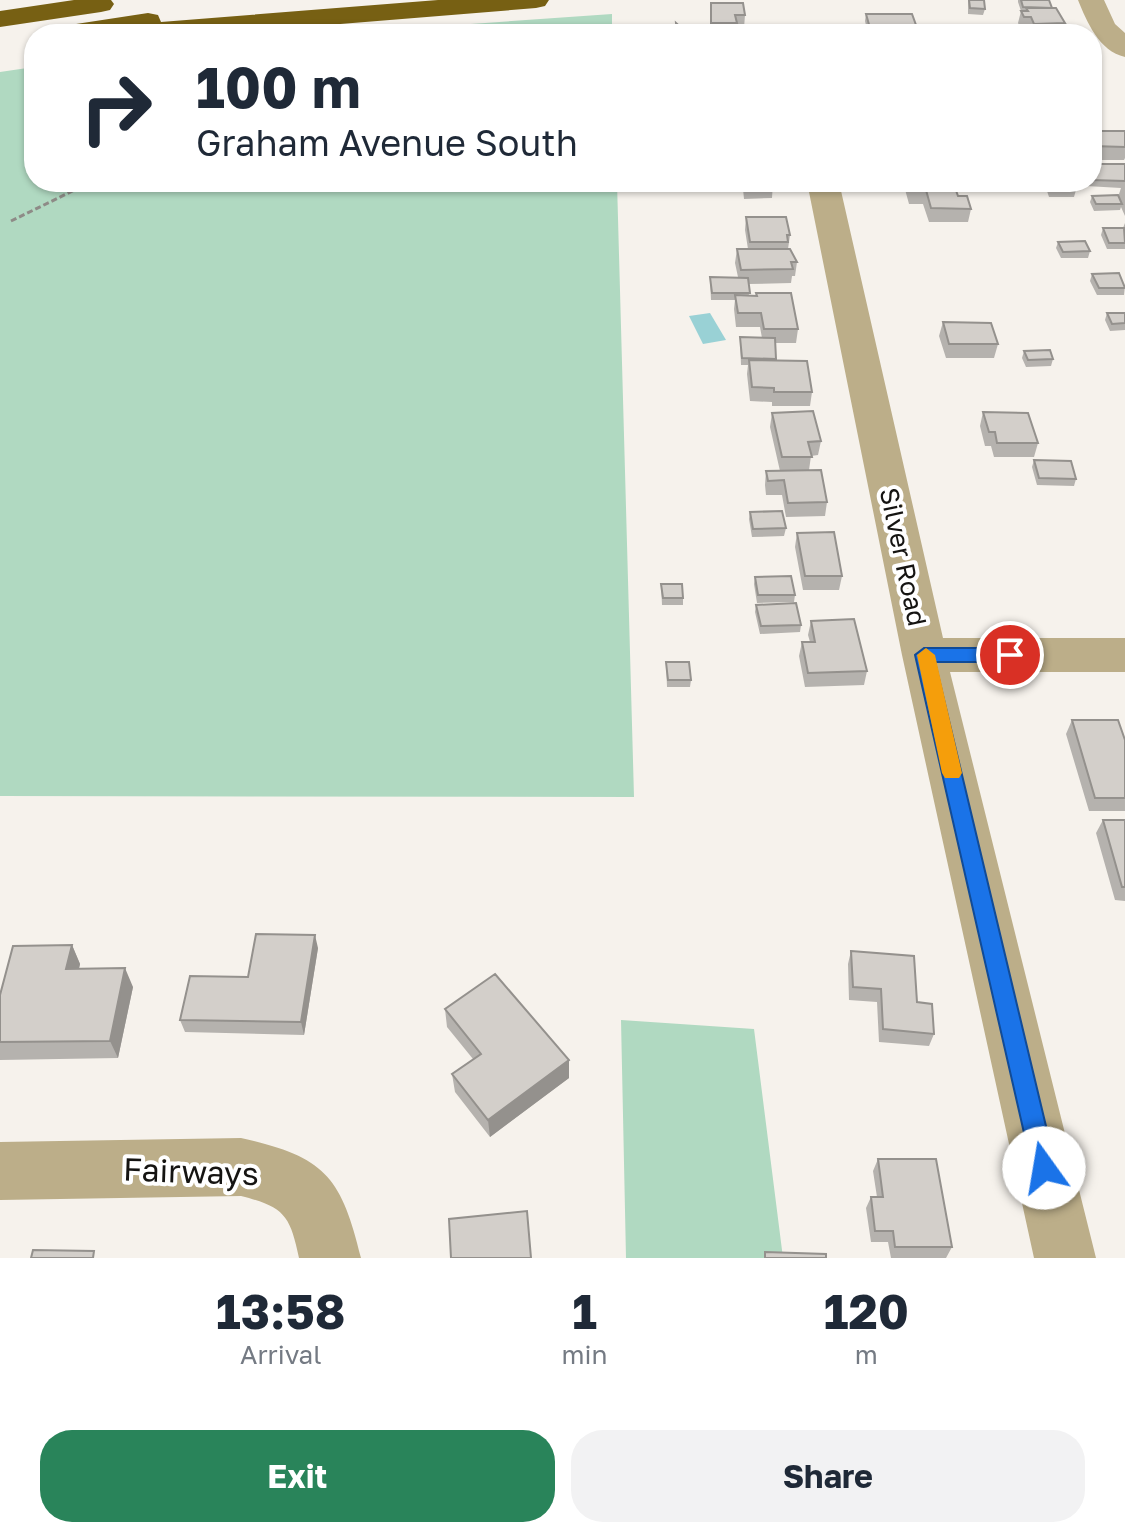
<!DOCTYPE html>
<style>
body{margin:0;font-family:"Golos Text",sans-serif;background:#f2f2f3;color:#1f2937;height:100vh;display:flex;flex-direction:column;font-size:30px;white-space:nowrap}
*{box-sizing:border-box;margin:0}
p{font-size:26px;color:#747a83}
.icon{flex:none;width:44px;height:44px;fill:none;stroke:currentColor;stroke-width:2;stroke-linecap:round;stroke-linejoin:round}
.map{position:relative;height:1258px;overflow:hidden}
.side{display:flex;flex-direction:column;background:#fff;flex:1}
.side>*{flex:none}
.hud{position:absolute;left:24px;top:24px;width:1078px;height:168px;border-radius:32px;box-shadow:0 2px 6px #0004;background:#fff;color:#1f2937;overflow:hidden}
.pin{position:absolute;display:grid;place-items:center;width:68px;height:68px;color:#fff;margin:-34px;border:4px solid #fff;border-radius:50%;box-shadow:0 2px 8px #0007}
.me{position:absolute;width:88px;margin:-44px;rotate:347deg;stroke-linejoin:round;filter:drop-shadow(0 0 6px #0008)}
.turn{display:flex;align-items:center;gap:28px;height:168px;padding:0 40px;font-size:36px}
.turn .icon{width:104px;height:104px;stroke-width:2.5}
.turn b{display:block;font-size:56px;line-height:68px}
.eta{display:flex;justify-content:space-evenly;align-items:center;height:136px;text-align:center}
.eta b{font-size:48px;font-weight:700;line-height:56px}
.button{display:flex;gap:16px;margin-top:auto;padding:16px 40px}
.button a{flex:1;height:92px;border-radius:32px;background:#29845a;color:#fff;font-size:32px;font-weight:700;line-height:92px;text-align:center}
.button a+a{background:#f2f2f3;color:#1f2937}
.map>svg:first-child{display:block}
.green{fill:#b0d9c1}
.water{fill:#99d1d5}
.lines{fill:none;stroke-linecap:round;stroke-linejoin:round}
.path{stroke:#8e8b87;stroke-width:3;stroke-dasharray:6 3;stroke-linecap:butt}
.minor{fill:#bcae89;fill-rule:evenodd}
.highway{fill:#776013;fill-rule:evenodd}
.wall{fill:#b5b2ae}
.shaded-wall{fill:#94918d}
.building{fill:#d3cfca;stroke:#94918d;stroke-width:2}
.route{fill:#1a73e8;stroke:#114b97;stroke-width:2}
.slow{fill:#f59e0b}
.labels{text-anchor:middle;stroke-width:8;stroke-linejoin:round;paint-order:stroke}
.street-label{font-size:26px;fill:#151412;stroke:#fff}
.near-street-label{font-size:32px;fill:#151412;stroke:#fff}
</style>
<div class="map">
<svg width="1125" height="1258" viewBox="0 0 1125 1258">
<rect width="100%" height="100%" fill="#f6f2ec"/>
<!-- green -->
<path class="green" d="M612,14V34H328Z
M34,67V182H617L634,797L0,796V72Z
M621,1020L754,1029L783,1258H626Z"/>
<!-- water -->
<path class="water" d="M710,313L726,340L703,344L689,316Z"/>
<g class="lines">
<!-- path -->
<path class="path" d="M11,221L91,182"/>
<!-- minor -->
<path class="minor" d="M1078,0H1104L1115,24L1125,33V57C1099,51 1087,22 1078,0Z
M807,182H839L943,638H1125V672H950L1096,1258H1034L902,655Z
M241,1138C324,1157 341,1175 361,1258H299C290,1215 284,1207 241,1196L0,1200V1142Z"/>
<!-- highway -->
<path class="highway" d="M74,0H111L114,4L110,10L101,12L0,27V11Z
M438,0H549L545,6L536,8L218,34H49L53,28L63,26L148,13L158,15L161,22Z"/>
</g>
<!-- wall -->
<path class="wall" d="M968,0H984L985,9L983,15L968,14Z
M1018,0H1049L1052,8L1065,23L1062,34H1030L1028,29H1021L1018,23L1021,11L1018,2Z
M711,3L745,15L744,28H736V34H710Z
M866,14L916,25L915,31H901L902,34H868L865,21Z
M1092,64L1096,71L1092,84Z
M1092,88L1097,99L1093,112H1092Z
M1092,131H1125V158L1124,160H1092Z
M1092,164H1125V216L1121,207L1120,210L1094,211L1090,202L1092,196L1118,197L1121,188L1086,186L1084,182H1092Z
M729,182H773L772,198L744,199L743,189H731Z
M903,182H953L958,196L971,209L968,222H929L923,204H909Z
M1044,182H1072L1076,190L1074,197H1049Z
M746,217L790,235L788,249L797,262L795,276H792L791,283L748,284L749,296H756V293L798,329L796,343H775L776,360L812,392L810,406H772V402L750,401L747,374L748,365H741L740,337L762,338L760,327H736L734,309L735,300H711L710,277H738L735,263L737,249H748L745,230Z
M1125,223V249H1107L1101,235L1103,228H1123Z
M1058,242L1090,251L1088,258H1061L1056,248Z
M1092,274L1125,285L1124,295H1097L1090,281Z
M1107,313H1125V330L1110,331L1105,320Z
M943,322L998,344L994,358H946L939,336Z
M1024,351L1053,359L1051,366L1026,367L1022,358Z
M983,412L1038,443L1034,457H994L991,446H985L980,426Z
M772,413L821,441L818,455L811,456L809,470L827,502L825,516L786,517L782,495H766L765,485L766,471H780L770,427Z
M1034,460L1076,479L1074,486L1037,485L1032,467Z
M750,512L786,528L784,536L752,537L749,519Z
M797,533L842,576L839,590H803L795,547Z
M755,577L795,595L794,602L757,603L754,584Z
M661,584L683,598V605H662Z
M756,605L801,625L800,632L760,634L755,612Z
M811,621L867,671L864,685L805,687L799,656L802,642H810L808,635Z
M666,662L691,680L690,687H667Z
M1072,720L1125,740V811H1089L1066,734Z
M1103,820H1125V901L1115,900L1096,833Z
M72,945L80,964L79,968L133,987L118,1058L0,1060V995Z
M318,948L304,1035L185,1032L180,1020Z
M851,951L917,1002L934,1034L929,1046L879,1042L877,1002L849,1000L848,964Z
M445,1009L569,1078L490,1137L455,1092L452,1074L473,1059L447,1027Z
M878,1159L952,1247L946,1258H891L888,1242H871L866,1208L871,1197H877L873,1171Z"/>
<!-- shaded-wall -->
<path class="shaded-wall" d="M315,935L318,948L304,1035L301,1022Z
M72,945L80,964L75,987L66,969Z
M125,968L133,987L118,1058L110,1041Z
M569,1060V1078L490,1137L488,1120Z"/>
<!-- building -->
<path class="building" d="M969,0H984L985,9L970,8Z
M1021,0H1049L1052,8L1023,7Z
M711,3H743L745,15H735L737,23H711Z
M1026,8H1056L1065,23L1034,24L1031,17H1024L1021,11H1028Z
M866,14H912L916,25H900L901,29L870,28Z
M676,23L686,32H680L682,34H677Z
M989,26L1008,27L1011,34H991Z
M869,31H901L902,34H870Z
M1092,88L1097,99H1092Z
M1092,131H1125V147L1092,146Z
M1092,164H1125V181L1092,180Z
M745,182H773L774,185H746Z
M909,182H953L958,196H967L971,209L931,208L926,190H912Z
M1048,182H1072L1076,190H1051Z
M1118,195L1122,204H1096L1092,196Z
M746,217H786L790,235H787L788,242H750Z
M1103,228H1124L1125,243H1109Z
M1085,241L1090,251L1063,252L1058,242Z
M737,249H790L797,262H791L793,269L741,270Z
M1119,273L1125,288H1099L1092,274Z
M710,277L748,278L750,293H712Z
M756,293H791L798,329H764L761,313H738L735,295L757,296Z
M1107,313H1125V323L1112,324Z
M943,322L991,323L998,344H949Z
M740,337L775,338L776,359L742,358Z
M1050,350L1053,359L1028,360L1024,351Z
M749,360L807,361L812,392H774V388L752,387Z
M813,411L821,441L808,442L812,457H782L772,413Z
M983,412L1028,413L1038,443H997L995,432H989Z
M1034,460L1071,461L1076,479L1039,478Z
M821,470L827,502L788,503L784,480L768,481L766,471Z
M782,511L786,528L753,529L750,512Z
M834,532L842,576H805L797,533Z
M791,576L795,595H758L755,577Z
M661,584H682L683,598H663Z
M796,603L801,625L761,626L756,605Z
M854,619L867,671L808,673L802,642H815L811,621Z
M666,662H689L691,680H668Z
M1072,720H1118L1125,740V798H1095Z
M1103,820H1125V887H1122Z
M256,934L315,935L301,1022L180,1020L190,976L248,977Z
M72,945L66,969L125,968L110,1041L0,1042V995L13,946Z
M851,951L914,956L917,1002L932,1004L934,1034L883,1029L881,989L853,987Z
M495,974L569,1060L488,1120L452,1074L481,1054L445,1009Z
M878,1159H936L952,1247H895L893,1231H875L871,1197H883Z
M527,1211L531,1258H451L449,1219Z
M33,1250L94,1251L93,1258H31Z
M765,1252L826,1254V1258H765Z"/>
<!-- route -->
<path class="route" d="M924,648H1010L1019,655L1010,662H935L1056,1168L1052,1176L1044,1180L1035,1176L1032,1168L915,655Z"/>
<!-- slow -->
<path class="slow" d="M926,648L935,655L962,773L959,778H945L942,773L917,655Z"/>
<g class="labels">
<!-- street labels -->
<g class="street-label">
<text transform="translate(903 557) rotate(78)" y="9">Silver Road</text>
</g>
<!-- near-street labels -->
<g class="near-street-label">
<text transform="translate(191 1172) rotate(2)" y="11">Fairways</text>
</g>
</g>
</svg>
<div class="pin" style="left:1010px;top:655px;background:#d93025"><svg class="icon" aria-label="arrive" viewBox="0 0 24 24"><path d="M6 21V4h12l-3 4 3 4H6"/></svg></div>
<svg class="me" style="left:1044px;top:1168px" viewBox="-20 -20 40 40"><circle r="19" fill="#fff"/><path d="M0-13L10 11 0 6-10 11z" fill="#1a73e8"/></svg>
<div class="hud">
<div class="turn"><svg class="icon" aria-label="right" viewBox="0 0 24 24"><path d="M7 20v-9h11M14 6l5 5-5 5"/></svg><div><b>100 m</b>Graham Avenue South</div></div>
</div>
</div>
<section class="side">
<div class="eta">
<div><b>13:58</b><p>Arrival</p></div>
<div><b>1</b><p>min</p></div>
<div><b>120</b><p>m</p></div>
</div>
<div class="button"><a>Exit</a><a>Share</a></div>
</section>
